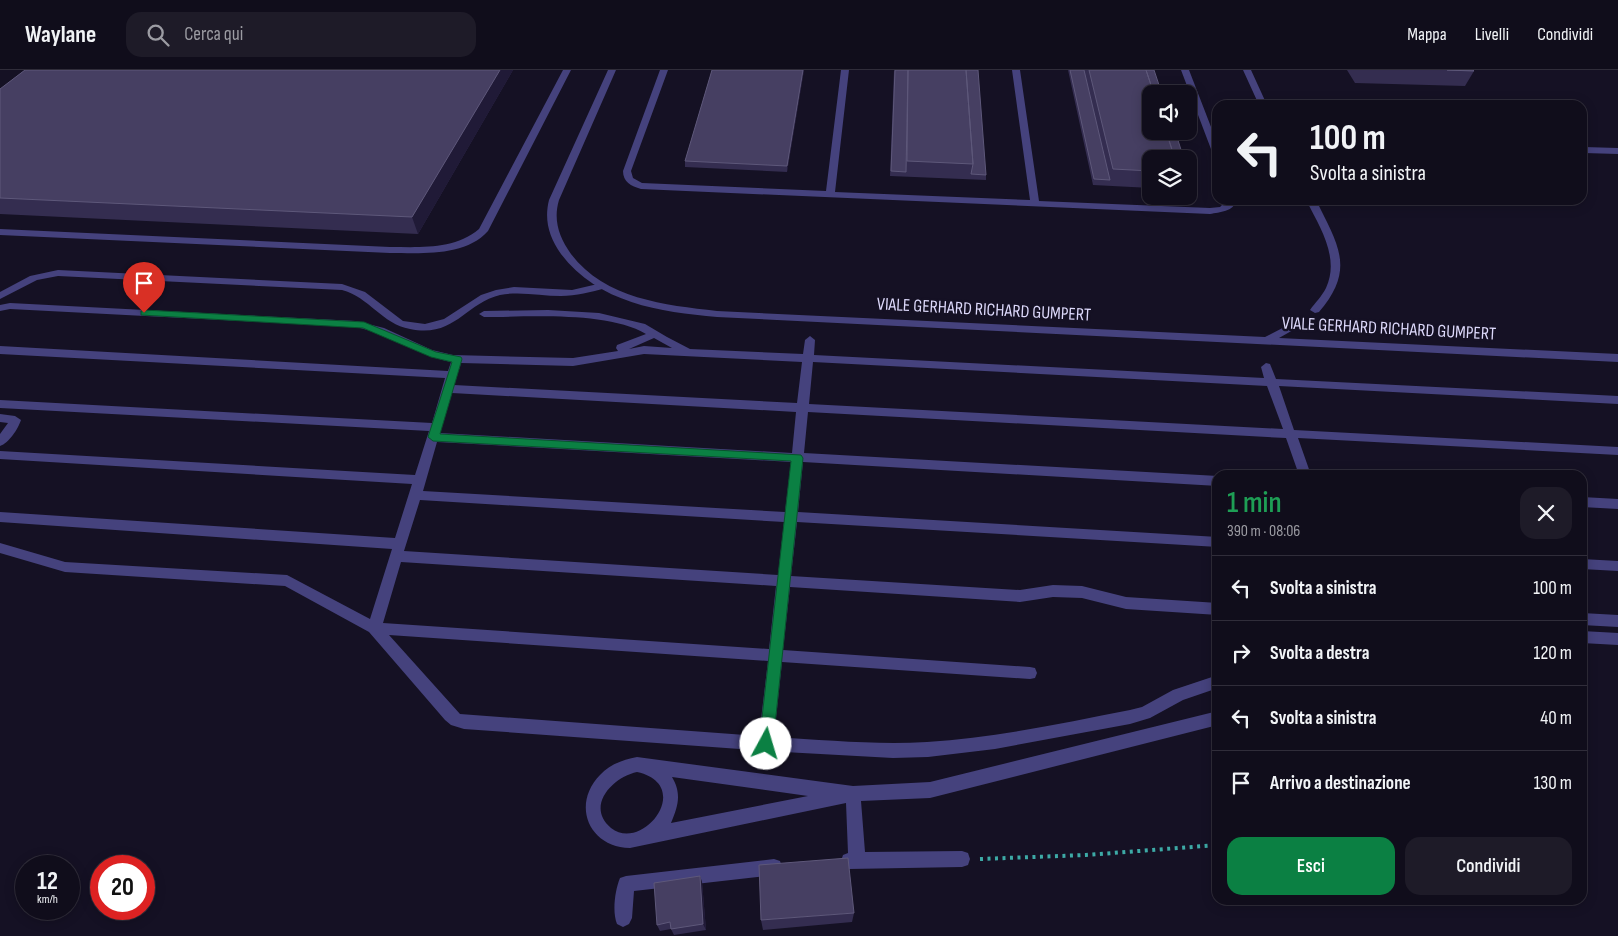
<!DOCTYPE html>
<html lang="it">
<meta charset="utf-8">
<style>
body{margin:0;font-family:"Sofia Sans Condensed",sans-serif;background:#1e1b28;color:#f1f3f6;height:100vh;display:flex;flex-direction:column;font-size:19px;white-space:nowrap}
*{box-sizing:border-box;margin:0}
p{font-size:16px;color:#9c9ca3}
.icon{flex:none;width:28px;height:28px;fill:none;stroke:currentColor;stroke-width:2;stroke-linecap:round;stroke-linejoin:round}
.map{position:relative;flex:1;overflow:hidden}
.sheet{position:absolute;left:1212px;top:400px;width:375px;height:435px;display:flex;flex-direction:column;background:#100d1b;border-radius:15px;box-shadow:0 2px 12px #0003,0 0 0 1px #302d3a}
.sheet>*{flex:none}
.top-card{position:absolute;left:1212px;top:30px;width:375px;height:105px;border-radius:15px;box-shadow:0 2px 12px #0003,0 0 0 1px #302d3a;background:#100d1b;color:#f1f3f6;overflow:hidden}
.tools{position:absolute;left:1142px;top:15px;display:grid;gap:10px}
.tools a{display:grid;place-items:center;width:55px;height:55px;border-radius:10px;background:#100d1b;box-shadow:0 2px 12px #0003,0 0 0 1px #302d3a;font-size:25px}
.speed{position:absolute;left:15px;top:785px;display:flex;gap:10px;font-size:25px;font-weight:700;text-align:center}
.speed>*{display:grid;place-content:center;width:65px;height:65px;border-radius:50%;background:#100d1b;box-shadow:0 2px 12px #0003,0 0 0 1px #302d3a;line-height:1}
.speed small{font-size:12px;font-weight:400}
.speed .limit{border:8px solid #d22;background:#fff;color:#111}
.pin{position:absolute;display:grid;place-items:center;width:42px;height:42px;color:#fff;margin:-51px -21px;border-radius:50% 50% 50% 0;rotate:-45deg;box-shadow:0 0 5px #0007}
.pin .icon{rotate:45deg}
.me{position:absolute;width:55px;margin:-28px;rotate:6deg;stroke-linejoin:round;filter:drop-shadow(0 0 4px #0008)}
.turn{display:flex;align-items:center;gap:18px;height:105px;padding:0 15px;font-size:22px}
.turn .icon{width:65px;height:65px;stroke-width:2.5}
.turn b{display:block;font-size:35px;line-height:42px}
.round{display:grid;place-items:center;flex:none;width:52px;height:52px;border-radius:15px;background:#1e1b28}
.summary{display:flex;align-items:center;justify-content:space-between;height:85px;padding:0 15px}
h1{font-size:30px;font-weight:600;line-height:38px;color:#1e9e55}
.action{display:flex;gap:10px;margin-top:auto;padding:10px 15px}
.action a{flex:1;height:58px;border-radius:15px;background:#0b8043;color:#fff;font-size:20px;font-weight:600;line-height:58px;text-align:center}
.action a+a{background:#1e1b28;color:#f1f3f6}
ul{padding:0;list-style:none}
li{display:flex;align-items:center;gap:15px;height:65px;padding:0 15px;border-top:1px solid #302d3a}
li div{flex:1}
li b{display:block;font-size:19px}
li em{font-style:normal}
header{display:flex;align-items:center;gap:30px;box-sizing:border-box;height:70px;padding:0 25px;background:#100d1b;border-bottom:1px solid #302d3a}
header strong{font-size:24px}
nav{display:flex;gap:28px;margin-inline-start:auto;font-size:18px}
.search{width:350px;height:45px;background:#1e1b28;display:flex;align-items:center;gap:12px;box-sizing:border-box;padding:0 18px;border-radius:15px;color:#9c9ca3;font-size:19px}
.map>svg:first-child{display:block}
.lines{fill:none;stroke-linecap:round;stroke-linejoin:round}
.path{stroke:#3daaa6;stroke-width:4;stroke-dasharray:3 4.5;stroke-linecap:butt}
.service{fill:#45427d;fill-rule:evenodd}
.minor{fill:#45427d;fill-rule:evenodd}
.wall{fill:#342d50}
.shaded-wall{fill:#201a37}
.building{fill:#463f62;stroke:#5e587a}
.route{fill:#0b8043;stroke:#07532c}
.labels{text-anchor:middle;stroke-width:5;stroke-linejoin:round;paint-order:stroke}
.street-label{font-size:18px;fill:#ddd9fb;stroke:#151124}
</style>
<header>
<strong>Waylane</strong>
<div class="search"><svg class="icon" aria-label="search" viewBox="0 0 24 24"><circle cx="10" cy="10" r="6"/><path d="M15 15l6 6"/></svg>Cerca qui</div>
<nav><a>Mappa</a><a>Livelli</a><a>Condividi</a></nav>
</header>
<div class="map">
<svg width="1618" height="866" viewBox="0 0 1618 866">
<rect width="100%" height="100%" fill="#151124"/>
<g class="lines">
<!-- path -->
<path class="path" d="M1582,689H1584
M980,789L1086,785L1218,775"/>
<!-- service -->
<path class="service" d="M563,0H571L488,161C465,187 421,183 390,183L0,165V159L390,177C420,177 454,180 479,159Z
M660,0H668L631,101L633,108L642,113L826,121L841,0H849L835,122L1030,130L1012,0H1020L1039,131L1210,138L1220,137L1227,130H1237C1233,142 1220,142 1210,144L641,119C631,116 623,112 623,101Z
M1181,0H1189L1218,75V89L1214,87Z
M1584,77L1618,78V84L1584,83L1582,82Z
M58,200L342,214L365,222L403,251L425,254L444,249L481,225L496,220L514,217L572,220L602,213L607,216L606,218C591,222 576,226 561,226C541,226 520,221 500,225C464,234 455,268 410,259C382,254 369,227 342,220L58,206L37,210L0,229V222L30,206Z
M10,233L356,251L384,258L432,280L453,285L573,288L618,281L616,278L617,275L646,264C607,241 529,247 484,247L479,244L484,241L548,240L599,243L645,254L667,267L690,279L803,284L805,270L810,266L815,270L814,285L1264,308L1261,297L1266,293L1270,294L1276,309L1618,326V334L1279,316L1294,360L1618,377V385L1298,368L1311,405H1299L1286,368L808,342L804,383L1218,406V416L803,392L798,442L1218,467V477L797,452L791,506L1020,520L1053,515L1082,516L1126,527L1218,533V545L1126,539L1082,528L1053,527L1020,532L790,517L783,580L1030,597L1035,598L1037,603L1035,608L1030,609L782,592L774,667C825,670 876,675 927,672C995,668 1063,653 1130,640L1142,637L1173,620L1218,605V618L1183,630L1150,648L1130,654L995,679L928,687L893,688L766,681L464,659L451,655L445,650L369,562L285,516L65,502L0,483V473L65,492L287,505L370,549L392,479L0,452V442L395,468L412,414L0,389V381L415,405L429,361L0,338V330L432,353L445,308L0,284V276L448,301L451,292C417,285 389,264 356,257L10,239L0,241V235ZM654,268L672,278L644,276L629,279ZM644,284L802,292L797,333L454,315L461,293L573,296ZM813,292L1267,316L1283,359L809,334ZM452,323L796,342L792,383L440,363ZM437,372L791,392L785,442L423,421ZM420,430L784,452L778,505L404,481ZM401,492L776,516L769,579L383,553ZM389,565L768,591L759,666L460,644Z
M0,344L15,346L21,350C18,359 9,373 0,376V364L8,353L0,352Z
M1582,427L1618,429V439L1582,437Z
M1582,489L1618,491V501L1582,499Z
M1582,543L1618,545V557L1582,555Z
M1582,561L1618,563V575L1582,573Z
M1218,641V655L930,728L861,731L865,782L962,781L968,783L970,789L968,795L962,797L849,799L843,797L841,791L843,785L848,783L846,733L630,778C589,777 571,735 600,705C610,694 623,690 637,687L853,716L930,712ZM637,702C695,715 643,783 611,758C585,736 613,707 637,702ZM672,707L808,726L671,753C678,736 682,724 672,707Z
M774,789L780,791L782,797L780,803L774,805L634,821L632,848L629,854L623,857L617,854C612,842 615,820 620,808L626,806Z"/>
<!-- minor -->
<path class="minor" d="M608,0H616L559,130C553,150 559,167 571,184C605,229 665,235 717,241L1265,267L1298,250L1302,251L1303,253L1302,255L1279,268L1618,284V292L717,247C660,242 598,233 561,184C549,167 544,150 549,130Z
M1243,0H1251L1267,35H1259Z
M1306,130H1316C1338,175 1356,199 1319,242L1315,243L1310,240C1315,233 1322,226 1326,218C1340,188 1320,157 1306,130Z"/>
</g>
<!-- wall -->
<path class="wall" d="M25,0H513L418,164L0,144V19Z
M712,0H804L787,102L685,97V91Z
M894,0L986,105V110L890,106Z
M1068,0H1154L1151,89V118L1093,115Z
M1347,0H1473L1474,1L1465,16L1355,13Z
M1189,103L1192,113L1190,119H1189Z
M700,806L702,812L706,860L674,865L671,859L660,861L657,855Z
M854,843L852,852L763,860L761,850Z"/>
<!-- shaded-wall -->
<path class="shaded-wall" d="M500,0H513L418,164L412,147Z
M803,0H804L787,102V96Z
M700,806L702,812L706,860L703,854Z"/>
<!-- building -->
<path class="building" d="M25,0H500L412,147L0,128V19Z
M712,0H803L787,96L685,91Z
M895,0H908L906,102L891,101Z
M908,0H966L973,94L907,91Z
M966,0H978L986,105L971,104L973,94Z
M1070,0H1084L1110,110L1094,109Z
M1089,0H1146L1154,24H1151V61H1166L1175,89H1151V101L1113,99Z
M1146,0H1154L1162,24H1154Z
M1447,0H1473L1474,1Z
M1166,61H1175L1184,89H1175Z
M1189,103L1192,113H1189Z
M848,788L854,843L761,850L759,795Z
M700,806L703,854L671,859L670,852L657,855L654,813Z"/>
<!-- route -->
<path class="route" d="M144,240L364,252L436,282L461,287L462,289L440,364L801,385L803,388L773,674L771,678L766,680L761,678L759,674L791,391L433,371L428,367L452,292L431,287L363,258L141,245V241Z"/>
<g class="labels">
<!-- street labels -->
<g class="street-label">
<text transform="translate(984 239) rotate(3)" y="6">VIALE GERHARD RICHARD GUMPERT</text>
<text transform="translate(1389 258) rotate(3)" y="6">VIALE GERHARD RICHARD GUMPERT</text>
</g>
</g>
</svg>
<div class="tools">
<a><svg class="icon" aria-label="sound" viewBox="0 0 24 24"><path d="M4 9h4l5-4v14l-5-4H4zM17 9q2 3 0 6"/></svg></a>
<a><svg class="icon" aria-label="layers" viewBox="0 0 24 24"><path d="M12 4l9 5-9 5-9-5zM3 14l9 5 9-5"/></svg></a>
</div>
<div class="speed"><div>12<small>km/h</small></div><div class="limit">20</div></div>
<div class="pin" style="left:144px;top:243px;background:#d93025"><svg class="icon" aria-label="arrive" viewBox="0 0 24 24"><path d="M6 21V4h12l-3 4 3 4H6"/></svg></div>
<svg class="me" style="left:766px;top:674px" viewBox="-20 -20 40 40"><circle r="19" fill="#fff"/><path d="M0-13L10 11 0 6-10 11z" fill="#0b8043"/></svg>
<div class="top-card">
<div class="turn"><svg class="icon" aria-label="left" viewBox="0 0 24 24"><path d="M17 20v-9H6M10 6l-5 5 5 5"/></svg><div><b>100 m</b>Svolta a sinistra</div></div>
</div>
<section class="sheet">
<div class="summary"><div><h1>1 min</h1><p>390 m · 08:06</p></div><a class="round"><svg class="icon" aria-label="close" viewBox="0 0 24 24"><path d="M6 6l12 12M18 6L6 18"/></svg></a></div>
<ul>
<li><svg class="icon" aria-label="left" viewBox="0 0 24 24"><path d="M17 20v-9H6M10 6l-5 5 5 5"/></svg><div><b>Svolta a sinistra</b></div><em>100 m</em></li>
<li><svg class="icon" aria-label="right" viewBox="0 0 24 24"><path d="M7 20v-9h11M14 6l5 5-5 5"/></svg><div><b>Svolta a destra</b></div><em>120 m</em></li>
<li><svg class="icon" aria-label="left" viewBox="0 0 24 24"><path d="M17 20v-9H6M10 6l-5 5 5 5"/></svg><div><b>Svolta a sinistra</b></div><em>40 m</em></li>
<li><svg class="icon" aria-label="arrive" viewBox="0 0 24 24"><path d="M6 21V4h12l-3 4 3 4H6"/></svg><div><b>Arrivo a destinazione</b></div><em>130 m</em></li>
</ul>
<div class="action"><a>Esci</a><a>Condividi</a></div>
</section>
</div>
